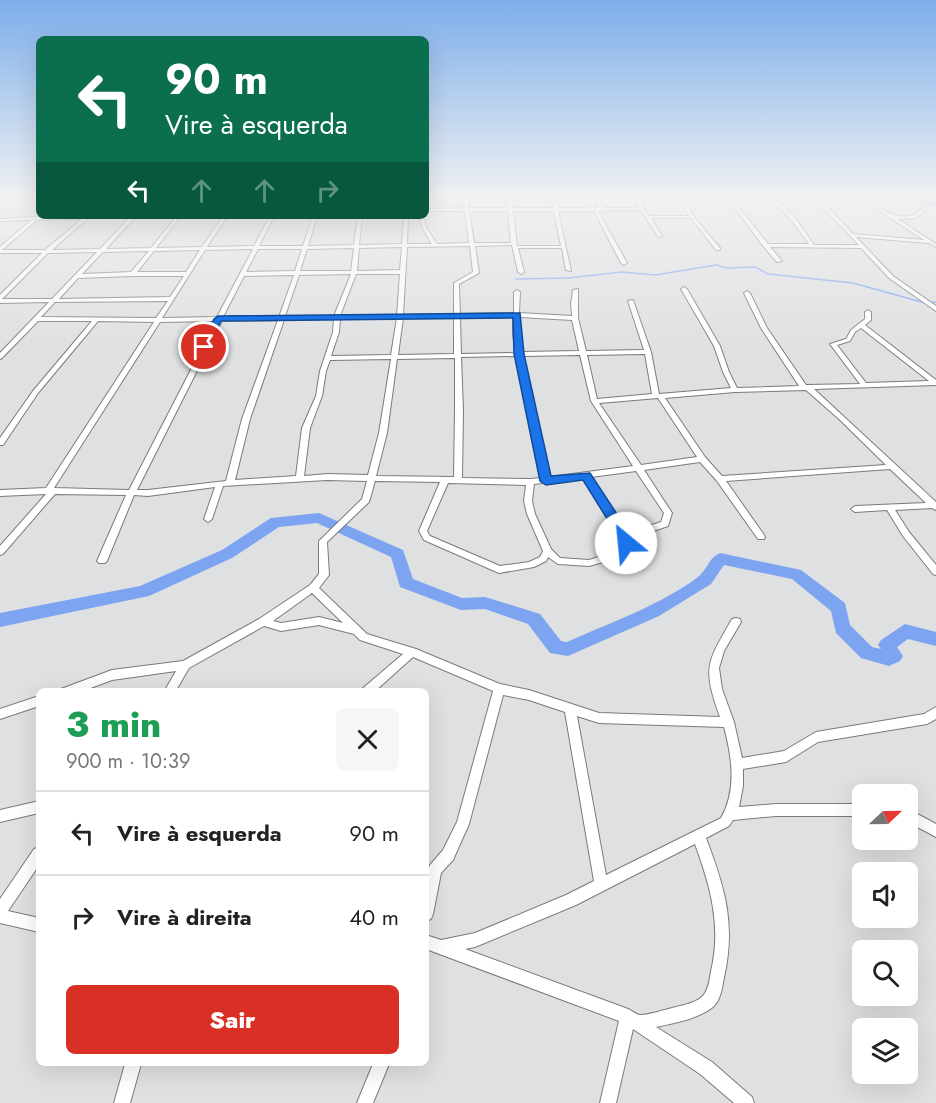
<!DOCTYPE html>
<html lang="pt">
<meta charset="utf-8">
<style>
body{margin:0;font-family:Jost,sans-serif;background:#f6f6f6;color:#222;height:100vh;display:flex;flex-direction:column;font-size:22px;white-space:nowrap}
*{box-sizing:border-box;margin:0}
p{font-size:20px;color:#767676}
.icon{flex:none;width:33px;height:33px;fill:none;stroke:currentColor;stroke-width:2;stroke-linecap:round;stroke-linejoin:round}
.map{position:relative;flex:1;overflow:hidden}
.side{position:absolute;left:36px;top:688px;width:393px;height:378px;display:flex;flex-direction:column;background:#fff;border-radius:9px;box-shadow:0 6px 24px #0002}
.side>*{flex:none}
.banner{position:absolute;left:36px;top:36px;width:393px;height:183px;border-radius:9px;box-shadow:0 6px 24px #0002;background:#0b6e4f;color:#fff;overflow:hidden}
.needle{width:39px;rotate:68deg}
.buttons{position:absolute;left:852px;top:784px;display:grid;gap:12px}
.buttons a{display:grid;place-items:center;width:66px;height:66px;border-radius:9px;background:#fff;box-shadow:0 6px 24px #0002;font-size:30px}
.pin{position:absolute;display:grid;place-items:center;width:51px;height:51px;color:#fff;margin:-26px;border:3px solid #fff;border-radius:50%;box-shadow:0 2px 6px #0007}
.me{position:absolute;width:66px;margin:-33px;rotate:332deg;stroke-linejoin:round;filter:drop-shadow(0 0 4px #0008)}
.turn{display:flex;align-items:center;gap:21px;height:126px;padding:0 30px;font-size:27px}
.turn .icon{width:78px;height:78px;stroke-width:2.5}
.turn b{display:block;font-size:42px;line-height:51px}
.lanes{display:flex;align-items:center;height:57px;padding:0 30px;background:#0003;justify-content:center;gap:30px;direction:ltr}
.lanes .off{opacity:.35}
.round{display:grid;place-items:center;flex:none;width:63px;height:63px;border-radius:9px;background:#f6f6f6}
.head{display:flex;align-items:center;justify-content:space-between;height:102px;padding:0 30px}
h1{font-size:36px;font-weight:800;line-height:45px;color:#1e9e55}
.cta{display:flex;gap:12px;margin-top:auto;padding:12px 30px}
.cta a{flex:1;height:69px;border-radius:9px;background:#d93025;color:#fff;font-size:24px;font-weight:800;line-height:69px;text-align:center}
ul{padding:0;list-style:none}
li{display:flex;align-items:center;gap:18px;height:84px;padding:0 30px;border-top:2px solid #e0e0e0}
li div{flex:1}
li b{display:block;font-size:22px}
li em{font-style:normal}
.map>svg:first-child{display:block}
.built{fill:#ccd4db}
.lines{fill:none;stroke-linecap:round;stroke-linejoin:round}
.stream{stroke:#7ca4f0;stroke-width:1.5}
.river{fill:#7ca4f0;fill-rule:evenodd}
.minor-casing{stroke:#787a7b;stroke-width:2}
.minor{fill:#fff;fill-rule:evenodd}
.route{fill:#1a73e8;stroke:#114b97;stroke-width:1.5}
</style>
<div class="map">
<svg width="936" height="1103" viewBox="0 0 936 1103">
<rect width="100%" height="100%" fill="#dfe0e2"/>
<!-- built -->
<path class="built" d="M0,196H39V216H42L39,219L0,220Z"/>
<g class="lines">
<!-- stream -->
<path class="stream" d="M516,279L568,278L622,272L655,275L716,265L727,268L755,267L768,274L853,283L925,303L936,302"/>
<!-- river -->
<path class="river" d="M878,196H898L936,202V206Z
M319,513L403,550L413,579L462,598L485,597L540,614L561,641L567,642C609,623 661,605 698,577C707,570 709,557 720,553L801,570L845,603L850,625L872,647L881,649L878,645L881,640L905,624L936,632V646L908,639L897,647L903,656L900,661L889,666L861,658L836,633L831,611L792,579L724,565L711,584L659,616L568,656L550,653L528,624L485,609L461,610L400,587L391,557L317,523L279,527L232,558L149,596L0,627V613L140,586L222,550L271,518Z"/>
<defs>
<path id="minor" d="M463,196H467L469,208H508L507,196H511L512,208H553L551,196H555L558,208H589L591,207L598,208L595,196H599L603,208H639L636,196H640L644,209L649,216H689L679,196H683L694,217L720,248V250H716L691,218H651L662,236L660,237H658L641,210L598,211L627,263L624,265L621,263L594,211H558L571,271L566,270L562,248H518L524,272L521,274L518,272L512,245L475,246L479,273L459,284V286L460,314L514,313V292L517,290L520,292L519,313L572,316L571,304L573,290L578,289V318L586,351L644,350L628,301L633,300L651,352L659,394L731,388L723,372L714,346L681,289L684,287L687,289L720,346L729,372L737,388L799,386L761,328L744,293L747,291L750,293L767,328L806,385L860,384L830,344L846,339L851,330L865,319V312L868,310L871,312V320L865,325L936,380V385L814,389L936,502V510L932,508L895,510L909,532L936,565V575L933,574L903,536L887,510L855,512L851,509L855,506L926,503L890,469L726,481L764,535L765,537L764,539H758L717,481L700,462L644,470L672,513L668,526L630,539L629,545L614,559L589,566L558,564L548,557L546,561L534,567L499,573L424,540L419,531L440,482L375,481L369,502L327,542L329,575L319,588L367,634L416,649L500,684L529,690L599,713L720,717C702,667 707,663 732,619L736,618L740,619L741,622L724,651L719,668L722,689L734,722L742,758L784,751L816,732L924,714L936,707V719L927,724L818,742L786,762L743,769V786L739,807L776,804H862V816H776L733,820L729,826L706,838C725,888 736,924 724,978C722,987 721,1000 713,1007C698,1019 674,1023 656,1027L712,1062L752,1097L754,1103H734L700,1074L633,1029L616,1103H600L619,1021L426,949V935L441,940L475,933L566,895L594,881L565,712L529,700L503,695L469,824L453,860L441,873L433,914L431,919L426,921V881L428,870L430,865L443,850L457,822L493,691L413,657L374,692H361L362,689L403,654L360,640L354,634L319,625L281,631L264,626L189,668L175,692H164L176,671L112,680L80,692H60L61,689L112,670L183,661L259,619L310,585L319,574V541L362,499L367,481L327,480L223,486L212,519L208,522L204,519L215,487L148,496L134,495L107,561L105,563H99L97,561L126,495L55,494L3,554L0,555V546L46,494L0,496V490L46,488L154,322L98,321L38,393L3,445H0V438L33,391L92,321H38L2,358L0,359V353L49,302L0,303V295L42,253H0V247L31,220L0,221V219L35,217L38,216L40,217L123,216L121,217L88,218L52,250L100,249L131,216H136L106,249L151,248L176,217H163L161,216H210L208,217H180L156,248L202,247L223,216H227L207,247L254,246L270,216H274L259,246H303L313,216H317L308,246L354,245L358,216H362L359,245L402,244L404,216H408L407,244H432L423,229L419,216H423L427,229L437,244L469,243L465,211H426V209L465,208ZM469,211H508L511,243H474ZM513,211H554L561,246H517ZM82,219L45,250H2L37,220ZM470,246L473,272L454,283V314L403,315L407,247ZM402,247L400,270L357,271L359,248ZM354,248L351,271H300L307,249ZM253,249L217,317L162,318L205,250ZM258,249H302L295,271L246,272ZM200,250L186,272H137L154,251ZM149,251L131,272L82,274L103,252ZM97,252L52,299H2L48,253ZM351,274L334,316H285L299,275ZM356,274H400L397,315L340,316ZM294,275L279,317H223L244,276ZM133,276H184L170,297L59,299L78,278ZM168,301L156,318L41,317L55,302ZM513,317V334L516,353L461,354L460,318ZM519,317L572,320L579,351L522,352L519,334ZM397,318L391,355L331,356L339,332L340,319ZM403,318H454V354L398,355ZM334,319L333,332L320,371L316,396L302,428L296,476L235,480L250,419L284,320ZM278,320L242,419L226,481L148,490H137L222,321ZM216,321L129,490L54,488L160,322ZM861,328L929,381L866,383L837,345L850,341L855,332ZM645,354L652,394L597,399L587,355ZM580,355L591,401L633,466L549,477L523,356ZM516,356L541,478L530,479L462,478L463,410L461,357ZM455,358V410L454,477L376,476L387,433L397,359ZM391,359L379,433L368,475L327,474L304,476L310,428L322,396L326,371L330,360ZM806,390L839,419L886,465L722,476L705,457L665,398L735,392ZM658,398L697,457L641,465L599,403ZM636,471L664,513L661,522L627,533L591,477ZM583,478L621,537V542L608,554L589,560L560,558L551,549L535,514L532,501L534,484ZM448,483L526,485L524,501L527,514L543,551L540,557L529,562L500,566L430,536L427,531ZM312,593L343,623L319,617L281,623L273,621ZM577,716L599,723L724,727C732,757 737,790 721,818L606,875ZM695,844C710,885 722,926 711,971C710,977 709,987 705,993C699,1003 683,1005 672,1008C663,1010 650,1015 640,1015C637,1015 632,1011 628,1009L465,949L475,947L576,905Z
M726,196H730L768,244H809L792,221L768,196H773L796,219L814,245H859L828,213L808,196C822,196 843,224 853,234L924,240L857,196H862C878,206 891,219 910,216C916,215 921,209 927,207V209L916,218L898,219L936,244V247L929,243L856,237L893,276L936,306V311L889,278L861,248L770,247L782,261L777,262L763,246Z
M39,696V706L0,719V709Z
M39,801V813L0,822V810Z
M908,809L936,824V837L908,822Z
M39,847V865L8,911L39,918V932L0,923V899L34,849Z
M125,1064H141L130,1103H114Z
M373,1064H389L373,1103H357Z"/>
</defs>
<!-- minor casing -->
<use href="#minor" class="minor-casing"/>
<!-- minor -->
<use href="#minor" class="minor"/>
</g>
<!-- sky -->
<linearGradient id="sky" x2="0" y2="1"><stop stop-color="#7daeeb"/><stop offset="0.56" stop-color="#f1f1f2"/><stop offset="1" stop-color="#f1f1f2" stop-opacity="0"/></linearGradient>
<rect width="936" height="351" fill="url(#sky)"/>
<!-- route -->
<path class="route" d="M520,313L524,354L551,476L590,473L632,537L631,547H621L619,538L583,480L546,485L540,481L514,354L513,318L221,321L207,349L199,347L214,319L218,316Z"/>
</svg>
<div class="buttons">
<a><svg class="needle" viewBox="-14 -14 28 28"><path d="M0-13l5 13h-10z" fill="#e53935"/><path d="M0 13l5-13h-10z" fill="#767676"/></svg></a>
<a><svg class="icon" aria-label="sound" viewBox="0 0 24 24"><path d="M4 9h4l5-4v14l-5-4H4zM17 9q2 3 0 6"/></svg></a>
<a><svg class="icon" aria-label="search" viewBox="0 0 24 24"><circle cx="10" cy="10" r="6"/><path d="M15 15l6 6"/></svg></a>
<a><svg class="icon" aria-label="layers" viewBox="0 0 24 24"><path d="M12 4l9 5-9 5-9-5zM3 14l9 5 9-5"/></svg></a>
</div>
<div class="pin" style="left:204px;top:347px;background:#d93025"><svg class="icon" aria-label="arrive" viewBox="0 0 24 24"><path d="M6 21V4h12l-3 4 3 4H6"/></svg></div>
<svg class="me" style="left:626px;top:543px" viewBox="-20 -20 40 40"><circle r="19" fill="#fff"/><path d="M0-13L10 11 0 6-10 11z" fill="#1a73e8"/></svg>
<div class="banner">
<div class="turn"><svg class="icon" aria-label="left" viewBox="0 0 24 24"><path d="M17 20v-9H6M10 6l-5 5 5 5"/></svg><div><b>90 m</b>Vire à esquerda</div></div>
<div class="lanes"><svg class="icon" aria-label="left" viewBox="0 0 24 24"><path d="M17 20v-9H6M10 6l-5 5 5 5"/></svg><svg class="icon off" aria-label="ahead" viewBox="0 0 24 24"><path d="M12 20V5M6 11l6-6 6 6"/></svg><svg class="icon off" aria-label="ahead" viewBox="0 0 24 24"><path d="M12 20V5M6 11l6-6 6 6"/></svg><svg class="icon off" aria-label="right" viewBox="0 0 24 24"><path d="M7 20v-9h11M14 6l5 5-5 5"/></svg></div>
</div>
<section class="side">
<div class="head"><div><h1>3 min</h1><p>900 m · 10:39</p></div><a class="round"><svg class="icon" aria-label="close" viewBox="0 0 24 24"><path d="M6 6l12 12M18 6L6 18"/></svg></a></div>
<ul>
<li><svg class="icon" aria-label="left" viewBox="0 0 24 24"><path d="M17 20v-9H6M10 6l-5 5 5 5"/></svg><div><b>Vire à esquerda</b></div><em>90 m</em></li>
<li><svg class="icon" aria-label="right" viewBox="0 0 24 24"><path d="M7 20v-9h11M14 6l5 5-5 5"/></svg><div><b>Vire à direita</b></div><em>40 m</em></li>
</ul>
<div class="cta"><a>Sair</a></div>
</section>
</div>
